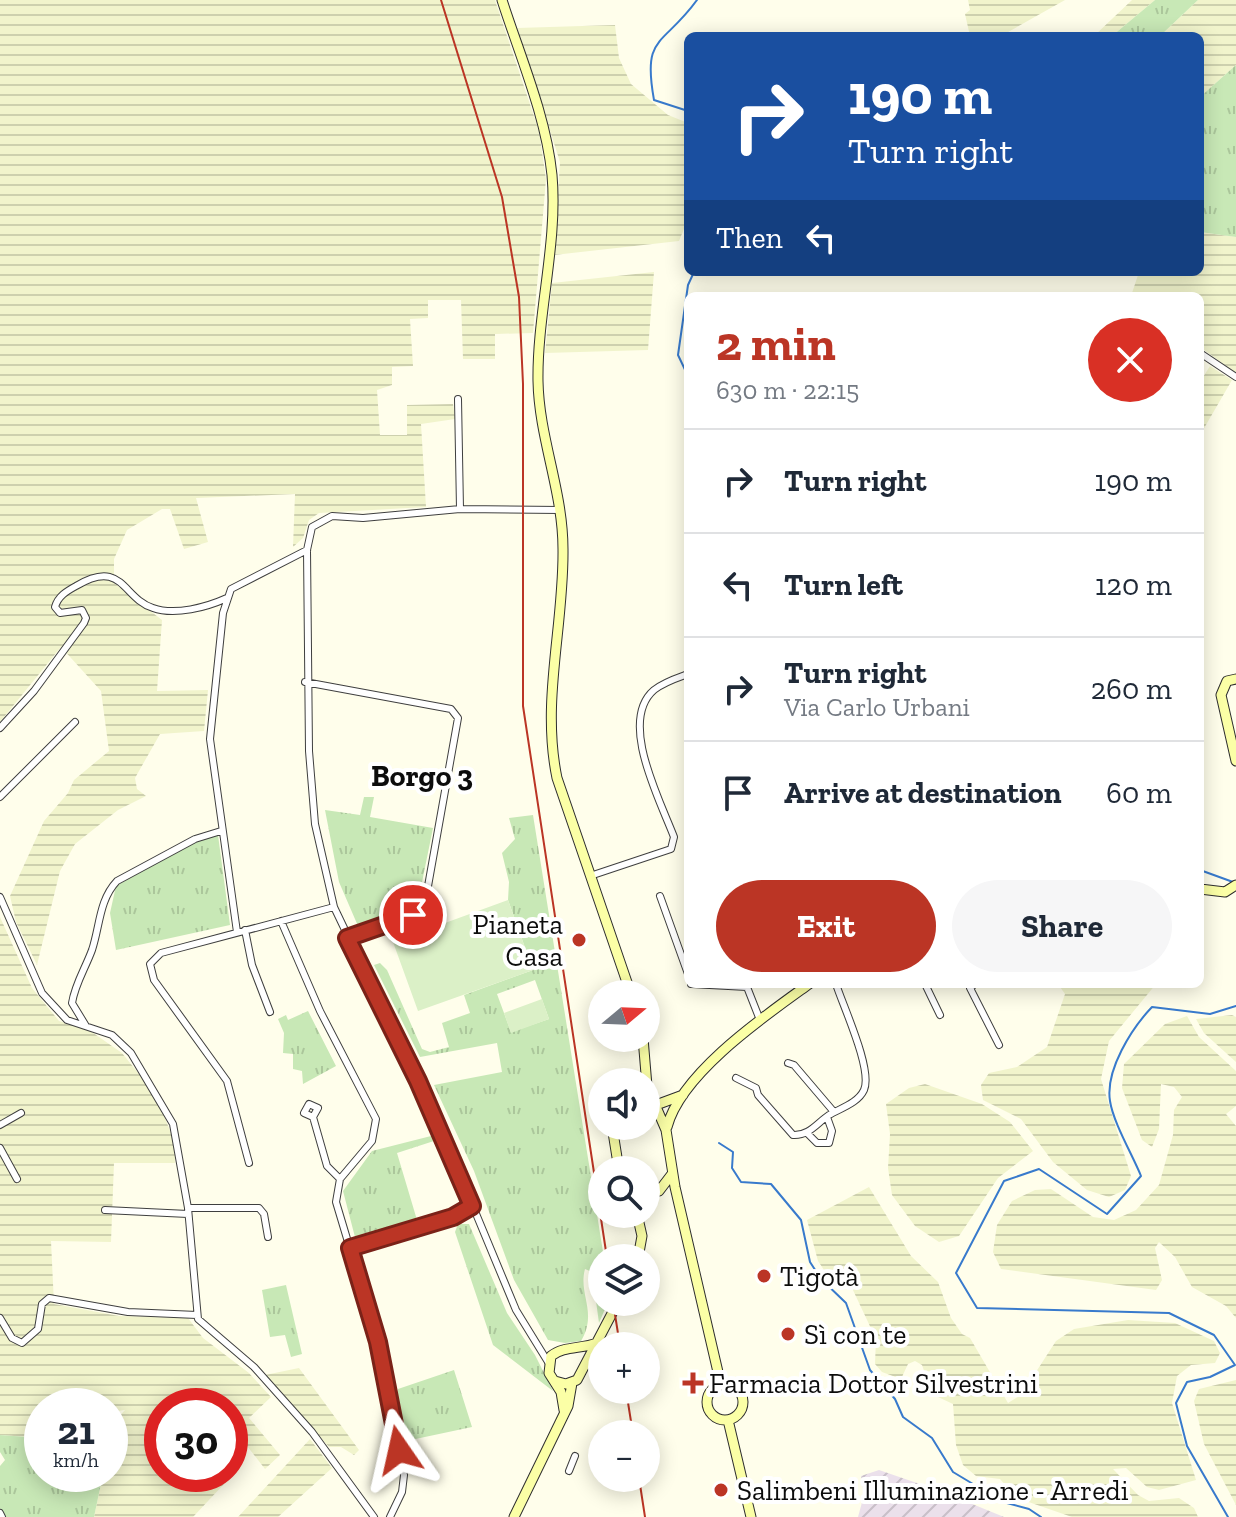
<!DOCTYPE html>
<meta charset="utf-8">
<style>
body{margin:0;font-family:"Zilla Slab",serif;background:#f6f6f7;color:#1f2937;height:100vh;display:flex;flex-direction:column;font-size:30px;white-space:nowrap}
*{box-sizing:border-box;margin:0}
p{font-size:26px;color:#747a83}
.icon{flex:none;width:44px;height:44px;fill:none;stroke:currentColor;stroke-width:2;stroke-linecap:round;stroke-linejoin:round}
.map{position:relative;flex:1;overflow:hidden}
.panel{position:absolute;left:684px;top:292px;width:520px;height:696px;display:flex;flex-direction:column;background:#fff;border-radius:12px;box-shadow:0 4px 20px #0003}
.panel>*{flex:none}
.top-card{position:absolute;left:684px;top:32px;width:520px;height:244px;border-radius:12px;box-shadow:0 4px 20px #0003;background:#1a4fa0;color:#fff;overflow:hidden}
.needle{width:52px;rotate:71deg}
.fabs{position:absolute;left:588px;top:980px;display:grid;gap:16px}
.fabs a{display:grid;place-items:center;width:72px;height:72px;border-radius:50%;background:#fff;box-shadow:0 4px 20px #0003;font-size:40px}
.speed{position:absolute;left:24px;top:1388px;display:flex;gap:16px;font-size:40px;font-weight:700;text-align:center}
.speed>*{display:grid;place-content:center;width:104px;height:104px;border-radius:50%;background:#fff;box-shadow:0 4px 20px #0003;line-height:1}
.speed small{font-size:20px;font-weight:400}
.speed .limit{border:12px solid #d22;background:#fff;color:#111}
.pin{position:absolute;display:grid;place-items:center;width:68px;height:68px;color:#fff;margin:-34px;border:4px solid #fff;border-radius:50%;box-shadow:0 2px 8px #0007}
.me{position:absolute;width:88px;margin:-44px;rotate:349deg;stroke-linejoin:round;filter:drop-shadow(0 0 6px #0008)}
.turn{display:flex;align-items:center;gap:28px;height:168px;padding:0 32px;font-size:36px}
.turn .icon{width:104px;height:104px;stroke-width:2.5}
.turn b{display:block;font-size:56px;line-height:68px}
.then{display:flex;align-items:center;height:76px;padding:0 32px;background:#0003;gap:16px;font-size:30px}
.round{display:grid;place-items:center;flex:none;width:84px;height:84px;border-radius:42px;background:#f6f6f7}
.summary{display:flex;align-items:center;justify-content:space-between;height:136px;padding:0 32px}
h1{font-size:48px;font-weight:700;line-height:60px;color:#bb3525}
.cta{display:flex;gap:16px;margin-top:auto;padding:16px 32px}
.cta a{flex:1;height:92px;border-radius:48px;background:#bb3525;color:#fff;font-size:32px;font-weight:700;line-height:92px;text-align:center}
.cta a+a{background:#f6f6f7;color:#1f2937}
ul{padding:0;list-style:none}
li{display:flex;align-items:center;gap:24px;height:104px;padding:0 32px;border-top:2px solid #e0e1e3}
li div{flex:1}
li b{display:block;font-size:30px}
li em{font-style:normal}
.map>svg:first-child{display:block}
.industrial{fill:url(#industrial-furrows)}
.farmland{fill:url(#farmland-rules)}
.grass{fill:url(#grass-tufts);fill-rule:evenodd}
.pitch{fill:#dbf0c7}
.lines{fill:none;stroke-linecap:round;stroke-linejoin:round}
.stream{stroke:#387acc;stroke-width:2}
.street-casing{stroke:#3f3f3f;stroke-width:8}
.secondary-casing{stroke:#2e2e2e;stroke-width:11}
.street{stroke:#fff;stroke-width:6}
.secondary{stroke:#fbffa6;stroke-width:9}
.rail{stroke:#bb3525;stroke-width:2}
.route-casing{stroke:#7a2218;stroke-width:20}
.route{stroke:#bb3525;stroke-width:14}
.poi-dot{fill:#bb3525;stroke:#fff;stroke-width:3}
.labels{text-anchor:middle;stroke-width:8;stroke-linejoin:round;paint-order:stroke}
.poi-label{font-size:28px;fill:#0c0c0c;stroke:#fff;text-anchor:start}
.neighbourhood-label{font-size:30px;font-weight:bold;fill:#0c0c0c;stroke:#fff}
</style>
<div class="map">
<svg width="1236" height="1517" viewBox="0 0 1236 1517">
<defs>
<pattern id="industrial-furrows" width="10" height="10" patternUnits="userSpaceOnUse" patternTransform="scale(2)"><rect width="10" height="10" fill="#ebe0eb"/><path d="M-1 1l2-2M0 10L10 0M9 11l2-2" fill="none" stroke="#c8bfc8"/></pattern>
<pattern id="farmland-rules" width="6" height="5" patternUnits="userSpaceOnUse" patternTransform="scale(2)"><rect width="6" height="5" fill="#f1f4cc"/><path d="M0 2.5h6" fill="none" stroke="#cdd0ae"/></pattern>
<pattern id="grass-tufts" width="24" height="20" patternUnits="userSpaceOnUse" patternTransform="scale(2)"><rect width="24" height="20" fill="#c8e8b6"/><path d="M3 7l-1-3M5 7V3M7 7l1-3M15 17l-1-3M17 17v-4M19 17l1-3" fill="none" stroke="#abc69b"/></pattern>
</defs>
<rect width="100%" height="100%" fill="#fffeeb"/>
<!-- industrial -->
<path class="industrial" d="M879,1470L943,1492L1004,1517H858L864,1495L861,1476Z"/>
<!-- farmland -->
<path class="farmland" d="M0,0H495L539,131L546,179L533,333L495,334V359H463L461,300H428V318L410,319L413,366L392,367V385L377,390L380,435H407V405L453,404L455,419L421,424L426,507L319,513L309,520L303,538L293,547L295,494L196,498L208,542L184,549L170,509H162L127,530L114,559V583L162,620L157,691L208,690L204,731L160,734L135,778L137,789L146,796L118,810L75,844L60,871L37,965L16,922L10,896L44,821L68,793L74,780L109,751L101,691L61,647L0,722Z
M968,0H1065L1001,36H970L965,14L970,10Z
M1132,0H1155L1112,36H1094Z
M1198,0H1236V65L1200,97V36H1160Z
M615,25L619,58L631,84L668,115L688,123V219L679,241L554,255L560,162L517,28Z
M1200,232L1236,237V373L1200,347V296H1131L1139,272H1200Z
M654,272L648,350L545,353L552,283Z
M1210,366L1232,380L1203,430L1200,471V382Z
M0,917L32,988L59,1021L89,1030L122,1053L156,1095L174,1141L175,1163H114L111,1242L51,1241L54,1304L119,1316L188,1318L203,1338L249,1373L271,1397L249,1418L280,1455L265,1469L244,1442L230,1455V1406H162V1474H216L224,1484L193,1517H94L103,1474H110V1443L117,1419L125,1410L110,1412V1406H42V1438L0,1435Z
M1058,984H1156L1109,1041L1101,1079L1131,1176L1125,1190L1109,1197L1087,1190L1053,1162L1021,1119L983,1100L981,1085L989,1073L1017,1067L1047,1047L1065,994Z
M1232,1015L1236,1017V1062L1204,1033L1196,1019Z
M1187,1016L1199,1037L1236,1071V1106L1226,1114L1236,1126V1318L1226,1306L1192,1287L1175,1257L1159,1242L1155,1248L1162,1280L1156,1290L1001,1269L993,1252L997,1225L1012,1201L1035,1190L1051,1189L1093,1217L1114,1220L1136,1210L1159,1185L1173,1135L1174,1110L1182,1097L1174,1087L1161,1084L1159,1129L1152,1147L1142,1140L1122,1088L1124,1064L1165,1024Z
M925,1084L982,1104L1010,1122L1033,1151L998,1178L959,1236L939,1242L915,1226L892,1195L888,1168L890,1134L886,1104L909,1088Z
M869,1187L911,1256L938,1282L951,1318L962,1334L970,1338L1008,1403L1021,1395L1056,1341L1074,1329L1128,1320L1175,1323L1214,1341L1220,1353L1215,1363L1191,1365L1177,1376L1172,1403L1196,1480L1159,1490L1147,1487L1126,1468L1113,1469L1138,1495L1149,1501L1179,1498L1194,1508L1198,1517H1072L1017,1498L1000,1479L976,1476L963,1465L956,1445L953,1404L938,1397L930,1388L922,1365L915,1361L908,1364L901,1379L882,1372L875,1364L876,1339L852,1288L828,1276L818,1261L807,1220Z
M299,1368L359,1450L354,1455L341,1447H329L265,1375Z
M1236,1380V1505L1204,1444L1194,1401L1199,1389Z
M310,1439L332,1468L278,1517H238Z"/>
<!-- grass -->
<path class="grass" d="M1155,0H1198L1160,36H1112Z
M1236,65V237L1200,232V97Z
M364,797H374L370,817L433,828L418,902L397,914L358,926L339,882L325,810L360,815Z
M533,815L604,1258L602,1302H608L599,1323L592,1272L585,1269C578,1295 598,1312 581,1341L565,1343L548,1340L514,1280L474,1171L434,1085L502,1072L497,1043L420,1057L374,965L380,963L387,970L422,1049L430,1052L449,1047L442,1023L470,1013L464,995L533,970L508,900L509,882L502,853L515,839L509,818ZM535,980L549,1019L511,1032L497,994Z
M218,835L230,925L116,950L110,913L116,886L190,844Z
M308,1011L336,1066L303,1084L302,1071L293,1069V1054L283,1053L284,1033L278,1019L286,1015L288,1020Z
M435,1135L437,1140L397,1153L417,1220L356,1241L343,1191L372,1151Z
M458,1224H469L507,1313L535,1355L553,1391L493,1345L455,1232Z
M286,1285L302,1354L291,1357L285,1335L270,1337L262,1290Z
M454,1370L472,1427L406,1441L396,1396L398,1389Z
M0,1435L42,1438V1474H103L94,1517H5L0,1508V1466L5,1460L0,1452Z"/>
<!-- pitch -->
<path class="pitch" d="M508,900L533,970L418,1011L393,942Z
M542,999L549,1019L511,1033L504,1013Z"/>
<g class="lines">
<!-- stream -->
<path class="stream" d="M688,111L654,100C642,34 663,47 697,0
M688,376L678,355L688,285L694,272
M1200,698L1203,695
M1200,870L1233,882
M719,1143L733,1152L732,1168L741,1182L771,1184L801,1220L810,1262L821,1279L846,1303L870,1370L895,1399L903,1417L932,1438L953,1472L1003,1502L1029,1509L1041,1517
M1228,1517L1187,1446L1176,1403L1187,1382L1210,1377L1235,1365L1214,1335L1169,1313L977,1308L956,1273L1004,1181L1039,1169L1107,1214L1141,1176C1133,1156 1113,1122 1110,1101C1105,1070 1132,1028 1152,1007L1210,1014L1236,1006"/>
<defs>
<path id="street" d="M1200,353L1236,377
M458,399L460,509
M305,682L451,709L458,718L425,903L413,915L347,938
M0,728L34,691L84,623L86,618L82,610L60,613L55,607C58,596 67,591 76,586C123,558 122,598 153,608C175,616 207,607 227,598
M0,797L75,722
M590,876L671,849L674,837C660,800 618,721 654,690C664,682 677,678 688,674
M660,896L688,974
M0,897L42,993L67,1020L112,1035L131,1053L173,1124L188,1208L198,1319L254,1367L312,1432L374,1517
M281,921L320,1011L376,1119L372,1141L340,1179L336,1202L378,1342L404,1475L402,1492L390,1517
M245,930L252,965L270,1012
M237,932L210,739L223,613L231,589L307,550
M691,984L747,987
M750,984L747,987L760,1020
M925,984L940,1015
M975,984L970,988L999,1045
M86,1026L72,1003C75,984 85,969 92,950C100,926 99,900 117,881L195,839L221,831
M788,1063L794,1065L834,1112
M736,1078L756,1088L758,1095L793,1135C809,1136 817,1123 829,1115C841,1108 858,1103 864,1090C873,1070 843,1006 836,984
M313,1117L304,1113L309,1104L318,1108L313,1117L327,1166L340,1179
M0,1125L21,1113
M807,1133L817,1143H829L832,1131L827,1117
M0,1148L17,1179
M249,1163L227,1081L154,980L150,964L161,953L334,907
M188,1208H259L264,1214L268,1237
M105,1210L188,1214
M350,1248L453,1217L472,1206
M0,1318L12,1338L22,1343L38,1329L42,1304L49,1298L128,1312L197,1315
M548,1362L516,1310L445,1139L334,907L315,824L309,751L307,550L312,527L332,516L363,518L460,509L561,510
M569,1471L575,1456
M0,1513L2,1517"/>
<path id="secondary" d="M502,0C520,56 546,116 552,175C558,243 537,313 538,381C539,438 563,491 563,549C564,626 541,701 557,778L631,994
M1236,679L1227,681L1221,695L1236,761
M1200,889L1225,892L1236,885
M643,1038L647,1086L666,1130L675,1187L721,1385
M656,1105L683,1095
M612,1126L619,1170
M667,1127C681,1073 766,1015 809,984
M646,1193L659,1191L672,1174
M637,1214L642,1236L638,1258
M555,1381L566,1384L577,1380L618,1302
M707 1402a18 18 0 1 1 36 0a18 18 0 1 1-36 0Z
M564,1410L561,1392L549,1373L551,1356C563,1346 582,1349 597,1343
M728,1420L751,1517
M514,1517L568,1406L572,1383"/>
</defs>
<!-- street casing -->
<use href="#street" class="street-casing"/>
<!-- secondary casing -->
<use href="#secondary" class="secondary-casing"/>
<!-- street -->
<use href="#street" class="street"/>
<!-- secondary -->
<use href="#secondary" class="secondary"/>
<!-- rail -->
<path class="rail" d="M441,0L502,197L519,297L523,384V706L607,1258
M613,1302L620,1346
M626,1390L633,1434
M639,1478L645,1517"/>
</g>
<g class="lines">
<defs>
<path id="route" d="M399,1450L378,1342L350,1248L453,1217L472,1206L418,1081L347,938L413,915"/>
</defs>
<!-- route casing -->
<use href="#route" class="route-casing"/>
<!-- route -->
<use href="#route" class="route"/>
</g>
<!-- markers -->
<g class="poi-dot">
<circle cx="579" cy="940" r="8"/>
<circle cx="764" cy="1276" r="8"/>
<circle cx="788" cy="1334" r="8"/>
<path d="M689 1371h8v8h8v8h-8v8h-8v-8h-8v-8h8z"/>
<circle cx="721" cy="1490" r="8"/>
</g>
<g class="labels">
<!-- poi labels -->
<g class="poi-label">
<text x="563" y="934" text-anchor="end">Pianeta<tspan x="563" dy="32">Casa</tspan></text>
<text x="780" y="1286">Tigotà</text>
<text x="804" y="1344">Sì con te</text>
<text x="709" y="1393">Farmacia Dottor Silvestrini</text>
<text x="737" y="1500">Salimbeni Illuminazione - Arredi</text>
</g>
<!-- neighbourhood labels -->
<g class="neighbourhood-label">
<text x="422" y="786">Borgo 3</text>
</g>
</g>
</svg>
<div class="fabs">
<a><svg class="needle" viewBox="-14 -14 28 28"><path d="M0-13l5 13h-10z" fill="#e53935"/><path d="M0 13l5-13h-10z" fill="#747a83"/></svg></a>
<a><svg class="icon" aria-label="sound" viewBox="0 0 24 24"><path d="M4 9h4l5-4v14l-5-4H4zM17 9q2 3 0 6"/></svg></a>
<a><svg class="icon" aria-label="search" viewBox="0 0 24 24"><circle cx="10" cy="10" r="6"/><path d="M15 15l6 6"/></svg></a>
<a><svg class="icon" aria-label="layers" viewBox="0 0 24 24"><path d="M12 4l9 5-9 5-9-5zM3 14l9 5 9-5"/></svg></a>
<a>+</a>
<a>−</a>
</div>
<div class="speed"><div>21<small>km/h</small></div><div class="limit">30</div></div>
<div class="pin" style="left:413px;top:915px;background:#d93025"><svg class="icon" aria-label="arrive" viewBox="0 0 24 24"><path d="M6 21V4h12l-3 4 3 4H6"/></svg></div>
<svg class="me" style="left:399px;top:1450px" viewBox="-20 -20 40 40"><path d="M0-17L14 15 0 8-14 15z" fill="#bb3525" stroke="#fff" stroke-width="4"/></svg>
<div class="top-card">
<div class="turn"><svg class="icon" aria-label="right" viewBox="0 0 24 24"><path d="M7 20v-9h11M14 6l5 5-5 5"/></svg><div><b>190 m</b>Turn right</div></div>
<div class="then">Then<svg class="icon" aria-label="left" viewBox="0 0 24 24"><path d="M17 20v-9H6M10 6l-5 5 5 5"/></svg></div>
</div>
<section class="panel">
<div class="summary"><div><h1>2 min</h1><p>630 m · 22:15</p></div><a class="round" style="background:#d93025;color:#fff"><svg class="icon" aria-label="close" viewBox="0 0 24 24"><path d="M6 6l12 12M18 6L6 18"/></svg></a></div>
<ul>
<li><svg class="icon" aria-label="right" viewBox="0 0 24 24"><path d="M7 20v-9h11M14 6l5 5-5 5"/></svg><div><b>Turn right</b></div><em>190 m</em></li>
<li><svg class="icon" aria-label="left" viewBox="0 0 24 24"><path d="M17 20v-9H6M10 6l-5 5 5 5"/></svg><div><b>Turn left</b></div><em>120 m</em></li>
<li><svg class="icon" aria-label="right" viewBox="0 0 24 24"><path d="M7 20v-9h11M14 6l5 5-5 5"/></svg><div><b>Turn right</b><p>Via Carlo Urbani</p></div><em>260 m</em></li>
<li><svg class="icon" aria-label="arrive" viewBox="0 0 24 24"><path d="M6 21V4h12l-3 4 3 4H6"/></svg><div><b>Arrive at destination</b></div><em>60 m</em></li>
</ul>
<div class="cta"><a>Exit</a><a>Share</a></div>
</section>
</div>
